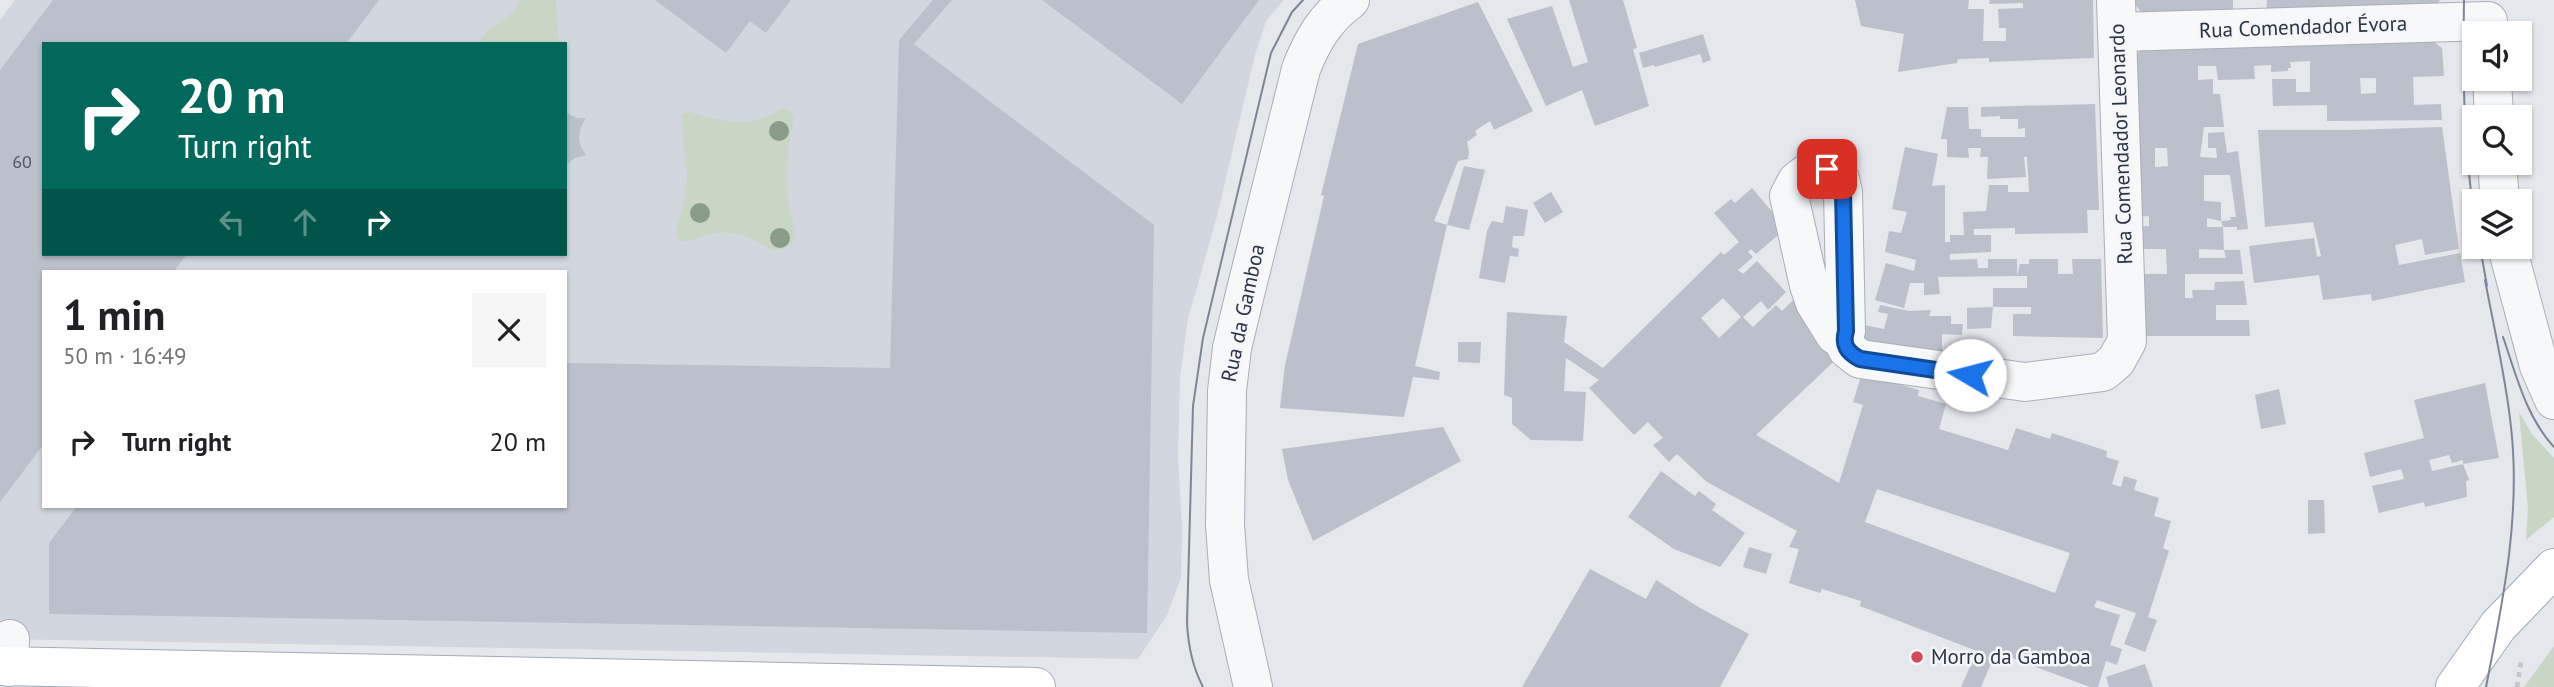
<!DOCTYPE html>
<meta charset="utf-8">
<style>
body{margin:0;font-family:"PT Sans",sans-serif;background:#f6f6f6;color:#202124;height:100vh;display:flex;flex-direction:column;font-size:26px;white-space:nowrap}
*{box-sizing:border-box;margin:0}
p{font-size:23px;color:#757577}
.icon{flex:none;width:38px;height:38px;fill:none;stroke:currentColor;stroke-width:2;stroke-linecap:round;stroke-linejoin:round}
.map{position:relative;flex:1;overflow:hidden}
.side{position:absolute;left:42px;top:270px;width:525px;height:238px;display:flex;flex-direction:column;background:#fff;border-radius:0px;box-shadow:0 2px 5px #0004}
.side>*{flex:none}
.top-card{position:absolute;left:42px;top:42px;width:525px;height:214px;border-radius:0px;box-shadow:0 2px 5px #0004;background:#00695c;color:#fff;overflow:hidden}
.fabs{position:absolute;left:2462px;top:21px;display:grid;gap:14px}
.fabs a{display:grid;place-items:center;width:70px;height:70px;border-radius:0px;background:#fff;box-shadow:0 2px 5px #0004;font-size:35px}
.pin{position:absolute;display:grid;place-items:center;width:60px;height:60px;color:#fff;margin:-30px;border-radius:14px;box-shadow:0 4px 10px #0006}
.me{position:absolute;width:77px;margin:-38px;rotate:278deg;stroke-linejoin:round;filter:drop-shadow(0 0 5px #0008)}
.turn{display:flex;align-items:center;gap:24px;height:147px;padding:0 21px;font-size:32px}
.turn .icon{width:91px;height:91px;stroke-width:2.5}
.turn b{display:block;font-size:49px;line-height:60px}
.lanes{display:flex;align-items:center;height:66px;padding:0 21px;background:#0003;justify-content:center;gap:35px;direction:ltr}
.lanes .off{opacity:.35}
.round{display:grid;place-items:center;flex:none;width:74px;height:74px;border-radius:0px;background:#f6f6f6}
.head{display:flex;align-items:center;justify-content:space-between;height:119px;padding:0 21px}
h1{font-size:42px;font-weight:800;line-height:52px}
ul{padding:0;list-style:none}
li{display:flex;align-items:center;gap:21px;height:105px;padding:0 21px}
li div{flex:1}
li b{display:block;font-size:26px}
li em{font-style:normal}
.map>svg:first-child{display:block}
.built{fill:#d2d6de;fill-rule:evenodd}
.green{fill:#c9d6c5}
.building{fill:#bbc0ca;fill-rule:evenodd}
.lines{fill:none;stroke-linecap:round;stroke-linejoin:round}
.minor-casing{stroke:#a9aeb7;stroke-width:40}
.major-casing{stroke:#a3abb8;stroke-width:40}
.path{stroke:#c2c5cb;stroke-width:4.5;stroke-dasharray:5 5;stroke-linecap:butt}
.minor{stroke:#f7f8fa;stroke-width:38}
.major{stroke:#fff;stroke-width:38}
.tram{stroke:#7d8696;stroke-width:2}
.tree{fill:#899d89}
.route-casing{stroke:#114b97;stroke-width:18}
.route{stroke:#1a73e8;stroke-width:12}
.poi-dot{fill:#d1495b;stroke:#f4f6f9;stroke-width:2.5}
.labels{text-anchor:middle;stroke-width:5;stroke-linejoin:round;paint-order:stroke}
.number-label{font-size:18px;fill:#4f5766}
.street-label{font-size:21px;fill:#2b3445;stroke:#f4f6f9}
.poi-label{font-size:21px;fill:#2b3445;stroke:#f4f6f9;text-anchor:start}
</style>
<div class="map">
<svg width="2554" height="687" viewBox="0 0 2554 687">
<rect width="100%" height="100%" fill="#e4e7ec"/>
<!-- built -->
<path class="built" d="M15,0H1284L1266,21L1255,55L1217,216L1188,319L1180,376L1178,457L1182,528L1181,578L1167,615L1138,659L0,639V20ZM44,44H565V254H44ZM44,271H565V506H44Z"/>
<!-- green -->
<path class="green" d="M520,0H556L559,44H478C486,24 510,24 520,0Z
M781,109H786L791,112L794,119C787,145 785,175 788,201C789,210 797,231 794,238C792,245 784,250 778,250C767,250 751,236 738,234C729,232 719,232 710,234C699,236 691,244 679,240L676,231L685,197L687,174L681,115L688,111C718,122 752,129 781,109Z
M2519,412L2532,434L2554,458V517L2526,540L2528,509Z
M2554,646V687H2524Z"/>
<!-- building -->
<path class="building" d="M53,0H379L346,44H44V254H187L174,271H44V444L0,502V70Z
M655,0H791L766,33L750,21L726,53Z
M933,0H952L914,44L1154,225L1147,633L49,614V543L77,506H565V363L890,368L899,40Z
M1042,0H1259L1182,104Z
M1569,0H1623L1637,48L1633,49L1649,106L1595,126L1582,90L1546,106L1507,19L1552,6L1573,67L1588,62Z
M1855,0H1969L1968,9H1984L1983,41H2006V28H1999L1998,9L2023,8V3L1989,4L1990,0H2093L2094,58L1989,62V58L1958,59L1957,63L1898,72L1904,34L1861,26Z
M2132,0H2233V19L2141,12Z
M2267,0H2440L2437,4L2266,16Z
M1478,2L1533,111L1494,130L1490,121L1475,131L1477,135L1467,142L1469,152L1468,159L1458,161L1434,221L1447,225L1415,366L1440,372L1439,380L1413,377L1404,417L1280,408L1285,365L1324,196L1321,195L1358,44Z
M1703,34L1711,60L1703,63L1700,54L1655,67L1654,65L1643,68L1639,53Z
M2433,41L2442,48L2444,76L2413,77L2414,105L2441,104L2442,120L2327,121V105L2273,106L2272,79H2296V92H2310V61L2290,62L2291,68H2288V71L2271,72V65L2254,66L2255,79L2218,80L2216,66H2198V80L2213,79V94H2220L2224,127H2204L2200,157L2217,158L2216,148H2208V133L2224,132L2227,153L2238,151L2248,229L2237,230V227H2223L2221,221L2231,220L2230,217H2236L2230,175H2204V201L2221,202V221L2207,218V227H2223L2224,250L2199,249V258H2226L2224,250H2240L2243,274H2185V298H2193L2192,290H2214L2215,282L2244,281L2247,305H2216V320H2249L2250,336H2135V274H2167L2166,249H2135V227L2149,226V216L2135,217L2136,55L2142,48ZM2360,78H2376V93L2361,94ZM2155,148H2167L2168,166L2155,167Z
M2095,104L2099,210H2087L2088,233L2015,234V228L1974,229V235H1991V252L1950,254V260L1977,259L1978,268H1988V259H2017V276L1938,277L1940,294L1924,295V283H1910L1904,308L1875,300L1886,263L1914,271L1916,260L1885,252L1889,231L1901,233L1907,212L1892,209L1905,147L1938,154L1932,186L1945,185V242H1950V235H1964L1963,212L1986,211L1989,185H2008V192H2029L2027,157H2024L2026,177L1987,179L1988,157H1980L1981,148H1968L1969,158L1947,157V139H1941L1947,107H1968L1969,129H1981V137H2025V128L2018,129V119H2000V116L1981,117V107Z
M565,112L577,118H586L581,127L579,138L581,147L586,155L575,158L565,166Z
M2442,127L2459,249L2425,255L2422,239L2395,245L2399,265L2460,253L2465,282L2372,301L2371,294L2323,300L2319,275L2254,283L2249,246L2314,238L2317,257L2321,256L2313,222L2265,227L2258,130H2350Z
M1464,166L1485,170L1469,230L1447,225Z
M1752,188L1786,228L1756,254L1751,249L1748,252L1753,257L1738,270L1743,274L1757,261L1786,292L1768,310L1761,301L1743,317L1753,327L1776,305L1782,311L1794,299L1845,351L1756,435L1839,483L1863,405L1853,402L1866,361L1895,383L1919,390L1918,396L1946,404L1939,429L2008,450L2016,428L2050,439L2052,433L2107,451L2106,457L2119,461L2112,484L2121,487L2124,476L2137,480L2134,490L2159,498L2154,516L2171,521L2163,548L2169,551L2148,617L2157,620L2145,652L2124,644L2136,613L2097,600L2094,607L2120,615L2110,645L2122,649L2117,665L2106,661L2098,687H2090L1996,652L1981,687H1961L1977,651L1860,606L1861,601L1822,589L1820,593L1789,583L1799,549L1789,547L1797,531L1707,482L1677,454L1669,462L1653,445L1663,438L1648,422L1634,435L1589,388L1599,380L1566,358L1564,391L1586,392L1583,441L1531,440L1512,424V398L1504,395L1507,312L1567,316L1564,342L1603,368L1721,252L1724,255L1739,242L1714,213L1731,199L1735,203ZM1723,298L1741,317L1719,338L1701,318ZM1877,489L2070,553L2055,593L1865,522Z
M1551,192L1563,212L1545,223L1533,203Z
M1506,206L1528,210L1524,236H1513L1512,247L1519,249L1518,257L1510,256L1505,283L1479,278L1487,231L1492,221L1503,223Z
M2029,259H2058V274H2073L2072,259H2101L2103,338L2013,336V314H2031V307H1993L1991,328L1967,329V308L1993,307V288H2027V276H2017L2020,264H2029Z
M1880,305L1909,311L1931,310L1929,316H1951V324H1963L1962,335L1942,334V369L1858,356L1864,325L1884,329L1888,314L1878,312Z
M1458,342H1481L1480,363L1458,362Z
M2485,383L2499,458L2463,464V460L2452,463L2449,455L2429,460L2432,471L2463,464L2469,480L2466,481L2467,497L2425,507L2424,502L2379,513L2372,486L2404,479L2401,469L2370,477L2364,453L2424,438L2414,400Z
M2279,389L2286,424L2261,429L2255,395Z
M1443,427L1461,461L1313,541L1288,480L1282,449Z
M1661,471L1695,496L1699,491L1716,504L1712,510L1745,533L1720,567L1674,549L1628,517Z
M2308,500H2324L2325,533L2308,534Z
M1749,547L1772,554L1766,574L1743,567Z
M1590,569L1646,599L1656,580L1700,608L1749,634L1720,687H1522Z
M2145,664L2153,687H2109L2106,677Z"/>
<g class="lines">
<defs>
<path id="minor" d="M2118,32L2488,21
M2492,79L2494,117
M2497,163L2500,201
M2507,247L2539,366L2554,400
M1843,340L1846,331L1843,192L1840,179L1827,169L1810,171L1797,181L1789,196L1809,285L1815,303L1835,335L1843,340L1847,349L1860,359L2025,382L2103,372L2116,361L2127,341L2116,0
M9,667L10,639
M1253,687L1229,580L1225,525L1227,391L1232,348L1245,294L1301,69C1312,41 1325,18 1350,0"/>
<path id="major" d="M0,666L1036,687
M2455,687L2498,626L2554,568"/>
</defs>
<!-- minor casing -->
<use href="#minor" class="minor-casing"/>
<!-- major casing -->
<use href="#major" class="major-casing"/>
<!-- path -->
<path class="path" d="M2517,687L2521,662"/>
<!-- minor -->
<use href="#minor" class="minor"/>
<!-- major -->
<use href="#major" class="major"/>
<!-- tram -->
<path class="tram" d="M2464,0C2463,72 2463,142 2474,213
M2480,247L2487,286
M2485,280C2494,328 2506,378 2511,427C2521,515 2503,601 2486,687
M2503,337C2516,374 2526,417 2554,447
M1203,687C1192,666 1188,645 1187,622L1193,406L1203,338L1271,53L1292,12L1303,0"/>
</g>
<!-- trees -->
<g class="tree">
<circle cx="779" cy="131" r="10"/>
<circle cx="700" cy="213" r="10"/>
<circle cx="780" cy="238" r="10"/>
</g>
<g class="lines">
<defs>
<path id="route" d="M1827,169L1840,179L1843,192L1846,331C1842,345 1847,352 1860,359L1970,375"/>
</defs>
<!-- route casing -->
<use href="#route" class="route-casing"/>
<!-- route -->
<use href="#route" class="route"/>
</g>
<!-- markers -->
<circle class="poi-dot" cx="1917" cy="657" r="7"/>
<g class="labels">
<!-- number labels -->
<g class="number-label">
<text x="22" y="168">60</text>
</g>
<!-- street labels -->
<g class="street-label">
<text transform="translate(2303 27) rotate(-2)" y="7">Rua Comendador Évora</text>
<text transform="translate(2121 144) rotate(-92)" y="7">Rua Comendador Leonardo</text>
<text transform="translate(1243 313) rotate(-78)" y="7">Rua da Gamboa</text>
</g>
<!-- poi labels -->
<g class="poi-label">
<text x="1931" y="664">Morro da Gamboa</text>
</g>
</g>
</svg>
<div class="fabs">
<a><svg class="icon" aria-label="sound" viewBox="0 0 24 24"><path d="M4 9h4l5-4v14l-5-4H4zM17 9q2 3 0 6"/></svg></a>
<a><svg class="icon" aria-label="search" viewBox="0 0 24 24"><circle cx="10" cy="10" r="6"/><path d="M15 15l6 6"/></svg></a>
<a><svg class="icon" aria-label="layers" viewBox="0 0 24 24"><path d="M12 4l9 5-9 5-9-5zM3 14l9 5 9-5"/></svg></a>
</div>
<div class="pin" style="left:1827px;top:169px;background:#d93025"><svg class="icon" aria-label="arrive" viewBox="0 0 24 24"><path d="M6 21V4h12l-3 4 3 4H6"/></svg></div>
<svg class="me" style="left:1970px;top:375px" viewBox="-20 -20 40 40"><circle r="19" fill="#fff"/><path d="M0-13L10 11 0 6-10 11z" fill="#1a73e8"/></svg>
<div class="top-card">
<div class="turn"><svg class="icon" aria-label="right" viewBox="0 0 24 24"><path d="M7 20v-9h11M14 6l5 5-5 5"/></svg><div><b>20 m</b>Turn right</div></div>
<div class="lanes"><svg class="icon off" aria-label="left" viewBox="0 0 24 24"><path d="M17 20v-9H6M10 6l-5 5 5 5"/></svg><svg class="icon off" aria-label="ahead" viewBox="0 0 24 24"><path d="M12 20V5M6 11l6-6 6 6"/></svg><svg class="icon" aria-label="right" viewBox="0 0 24 24"><path d="M7 20v-9h11M14 6l5 5-5 5"/></svg></div>
</div>
<section class="side">
<div class="head"><div><h1>1 min</h1><p>50 m · 16:49</p></div><a class="round"><svg class="icon" aria-label="close" viewBox="0 0 24 24"><path d="M6 6l12 12M18 6L6 18"/></svg></a></div>
<ul>
<li><svg class="icon" aria-label="right" viewBox="0 0 24 24"><path d="M7 20v-9h11M14 6l5 5-5 5"/></svg><div><b>Turn right</b></div><em>20 m</em></li>
</ul>
</section>
</div>
